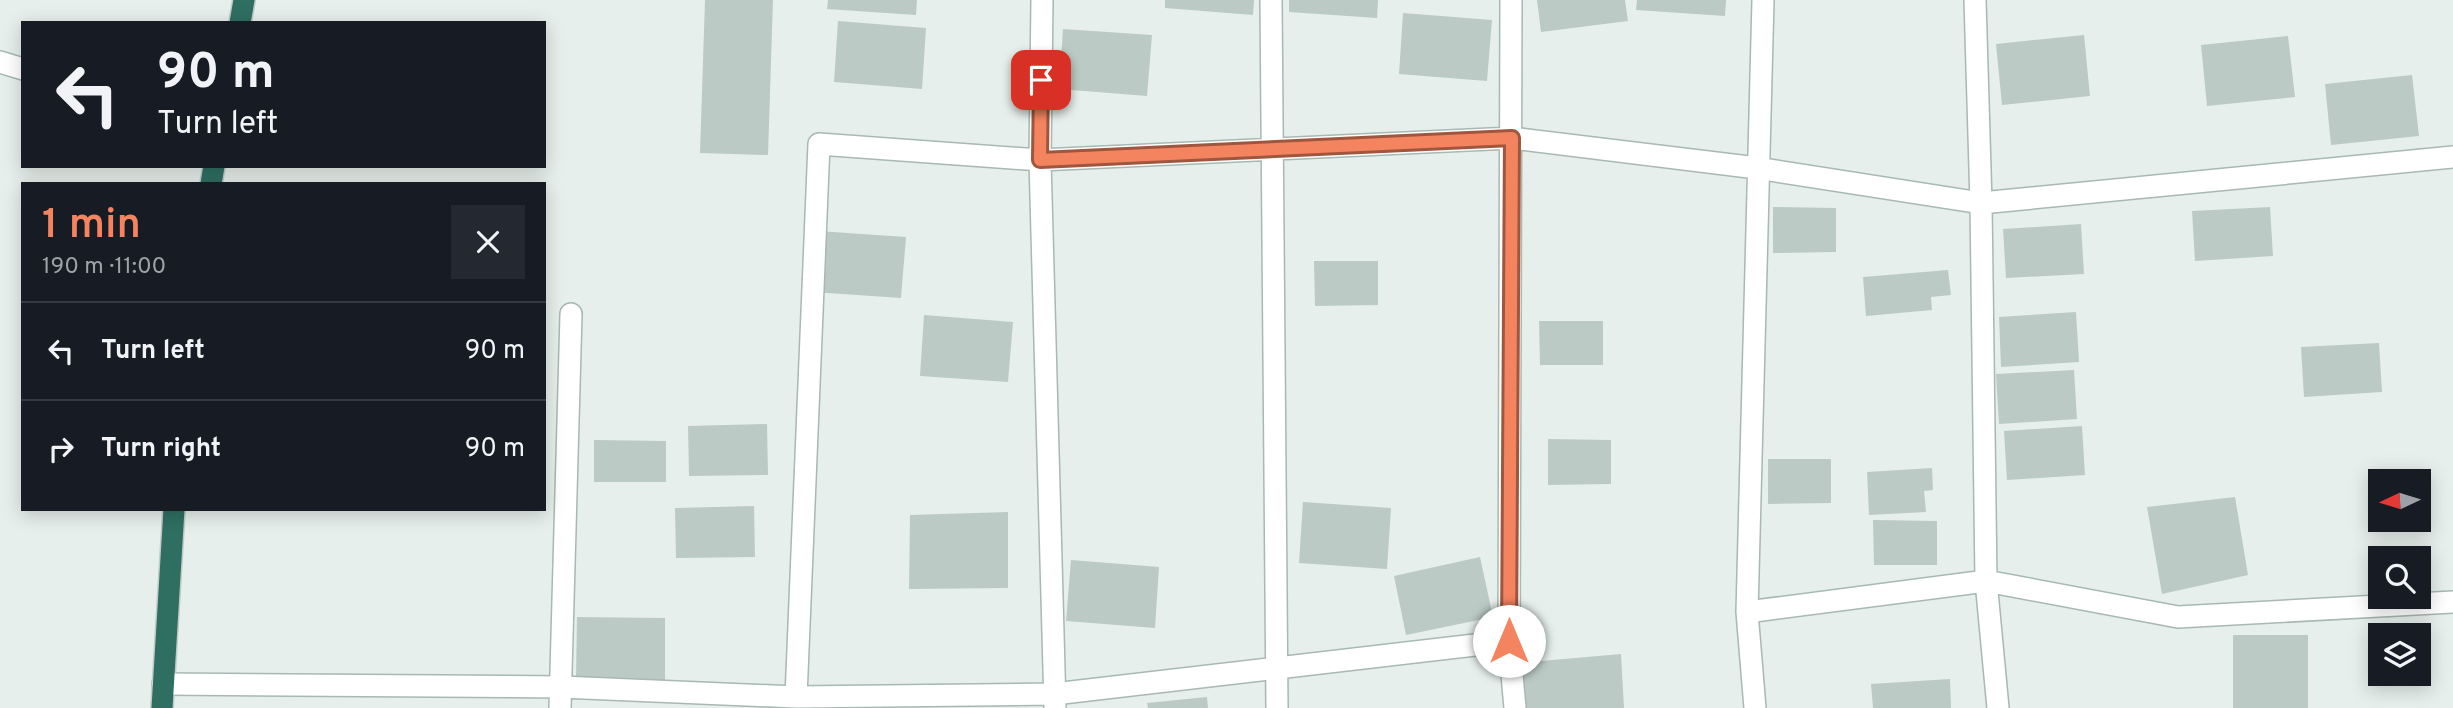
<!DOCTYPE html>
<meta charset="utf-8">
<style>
body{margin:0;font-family:Overpass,sans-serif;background:#242831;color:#f1f3f6;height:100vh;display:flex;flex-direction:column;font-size:26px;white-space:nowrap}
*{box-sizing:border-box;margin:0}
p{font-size:23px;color:#9ea1a6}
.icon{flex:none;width:38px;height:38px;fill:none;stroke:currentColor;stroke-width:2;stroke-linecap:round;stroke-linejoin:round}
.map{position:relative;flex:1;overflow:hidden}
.drawer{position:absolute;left:21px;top:182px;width:525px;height:329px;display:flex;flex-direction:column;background:#171b24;border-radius:0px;box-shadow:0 4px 18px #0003}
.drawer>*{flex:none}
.banner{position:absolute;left:21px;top:21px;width:525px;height:147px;border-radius:0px;box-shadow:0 4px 18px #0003;background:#171b24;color:#f1f3f6;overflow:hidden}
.needle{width:46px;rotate:266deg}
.fabs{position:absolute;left:2368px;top:469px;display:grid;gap:14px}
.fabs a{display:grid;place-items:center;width:63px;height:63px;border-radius:0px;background:#171b24;box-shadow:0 4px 18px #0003;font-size:35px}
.pin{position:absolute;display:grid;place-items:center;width:60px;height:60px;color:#fff;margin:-30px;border-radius:14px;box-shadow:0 4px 10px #0006}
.me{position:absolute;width:77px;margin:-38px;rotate:0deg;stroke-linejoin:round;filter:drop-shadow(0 0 5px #0008)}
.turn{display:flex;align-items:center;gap:24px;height:147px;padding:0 21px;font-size:32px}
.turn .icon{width:91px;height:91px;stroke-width:2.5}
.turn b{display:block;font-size:49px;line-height:60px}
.round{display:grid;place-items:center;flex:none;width:74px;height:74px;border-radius:0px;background:#242831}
.head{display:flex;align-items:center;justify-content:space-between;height:119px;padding:0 21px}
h1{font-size:42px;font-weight:600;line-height:52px;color:#f4845f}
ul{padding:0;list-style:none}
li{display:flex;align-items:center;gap:21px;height:98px;padding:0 21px;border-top:2px solid #363941}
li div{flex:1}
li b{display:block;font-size:26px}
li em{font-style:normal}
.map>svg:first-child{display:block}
.building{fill:#bbcac4}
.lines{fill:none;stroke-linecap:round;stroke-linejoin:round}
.street-casing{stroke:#a8b8b2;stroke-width:24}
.highway-casing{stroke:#c2cac8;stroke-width:24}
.street{stroke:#fff;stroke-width:21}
.highway{stroke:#2f6f62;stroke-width:21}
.route-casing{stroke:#9f563e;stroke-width:18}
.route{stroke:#f4845f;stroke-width:12}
</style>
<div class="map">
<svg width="2453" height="708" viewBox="0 0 2453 708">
<rect width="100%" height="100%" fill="#e6efeb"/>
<!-- building -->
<path class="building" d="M705,0H773L768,155L700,153Z
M828,0H917L916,15L827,9Z
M1165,0H1254L1253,15L1165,8Z
M1289,0H1378L1377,18L1289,12Z
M1537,0H1625L1628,21L1541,32Z
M1637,0H1726L1725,16L1636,10Z
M1403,13L1492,20L1487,81L1399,74Z
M838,21L926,28L922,89L834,82Z
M1063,29L1152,35L1147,96L1059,89Z
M2084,35L2090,96L2002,105L1996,44Z
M2288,36L2295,97L2207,106L2201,45Z
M2412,75L2419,136L2331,145L2325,84Z
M1773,207L1836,208V252L1773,253Z
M2270,207L2273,256L2195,261L2192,211Z
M2081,224L2084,274L2006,278L2003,229Z
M818,231L906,237L901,298L813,292Z
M1314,261H1378V305L1315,306Z
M1948,270L1951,295L1931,297L1932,310L1866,316L1863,277Z
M2076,312L2079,362L2001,367L1999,317Z
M924,315L1013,322L1008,382L920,376Z
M1539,321H1603V365H1540Z
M2379,343L2382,392L2304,397L2301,347Z
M2074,370L2077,419L1999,424L1996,374Z
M767,424L768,475L689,476L688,426Z
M2082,426L2085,475L2007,480L2004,431Z
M1548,439L1611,440V484L1548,485Z
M594,440L666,441V482H594Z
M1768,459H1831V503L1768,504Z
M1932,468L1933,490L1924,491L1926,512L1869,515L1867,472Z
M2235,497L2248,575L2162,594L2147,507Z
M1303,502L1391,508L1387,569L1299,563Z
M754,506L755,557L676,558L675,508Z
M1008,512V588L909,589L910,515Z
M1873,520L1937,521V565H1874Z
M1480,557L1493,617L1406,635L1394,576Z
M1071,560L1159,567L1155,628L1066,621Z
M577,617L665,618V680L576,678Z
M2233,635H2308V708H2233Z
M1621,654L1624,708H1518V663Z
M1950,679L1951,708H1873L1871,684Z
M1207,697L1208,708H1148L1147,703Z"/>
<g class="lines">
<defs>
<path id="street" d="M1042,0L1040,160L1055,706
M1271,0L1277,708
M1511,0L1509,641L1515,708
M1975,0L1981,203L1986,581L1998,708
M0,62L23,69
M1747,612L1986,581L2178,617L2453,602
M163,684L561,687L796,697L1054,694L1509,641
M796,697L819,144L1040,160L1512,138L1757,168L1981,203L2453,157
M560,708L571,314
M1755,708L1747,612L1763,0"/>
<path id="highway" d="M240,23L244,0
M211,184L214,166
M162,708L174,509"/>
</defs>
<!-- street casing -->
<use href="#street" class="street-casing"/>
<!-- highway casing -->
<use href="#highway" class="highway-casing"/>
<!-- street -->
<use href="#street" class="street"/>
<!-- highway -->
<use href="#highway" class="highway"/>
</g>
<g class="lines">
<defs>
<path id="route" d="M1041,80L1040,160L1512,138L1509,641"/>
</defs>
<!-- route casing -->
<use href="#route" class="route-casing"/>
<!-- route -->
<use href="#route" class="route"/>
</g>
</svg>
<div class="fabs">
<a><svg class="needle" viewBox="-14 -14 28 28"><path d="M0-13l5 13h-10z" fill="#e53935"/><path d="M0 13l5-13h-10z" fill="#9ea1a6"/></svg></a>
<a><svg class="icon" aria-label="search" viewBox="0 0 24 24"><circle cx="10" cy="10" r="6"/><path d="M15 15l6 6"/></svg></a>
<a><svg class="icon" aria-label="layers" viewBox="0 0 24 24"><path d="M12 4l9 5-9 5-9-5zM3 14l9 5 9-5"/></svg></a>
</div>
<div class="pin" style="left:1041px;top:80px;background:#d93025"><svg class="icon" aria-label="arrive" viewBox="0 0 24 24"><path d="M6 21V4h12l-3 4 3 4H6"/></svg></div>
<svg class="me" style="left:1509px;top:641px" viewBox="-20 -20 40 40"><circle r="19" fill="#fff"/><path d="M0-13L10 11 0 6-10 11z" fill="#f4845f"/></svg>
<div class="banner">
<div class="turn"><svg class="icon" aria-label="left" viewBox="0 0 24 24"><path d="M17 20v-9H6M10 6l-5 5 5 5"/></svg><div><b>90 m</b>Turn left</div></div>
</div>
<section class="drawer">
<div class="head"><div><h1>1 min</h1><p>190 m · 11:00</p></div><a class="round"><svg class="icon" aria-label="close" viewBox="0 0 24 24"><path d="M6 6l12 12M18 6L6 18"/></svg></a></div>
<ul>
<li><svg class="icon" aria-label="left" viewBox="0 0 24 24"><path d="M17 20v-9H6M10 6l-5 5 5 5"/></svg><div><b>Turn left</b></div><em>90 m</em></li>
<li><svg class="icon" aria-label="right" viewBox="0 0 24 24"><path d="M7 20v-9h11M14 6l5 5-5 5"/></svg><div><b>Turn right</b></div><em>90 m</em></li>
</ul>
</section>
</div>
